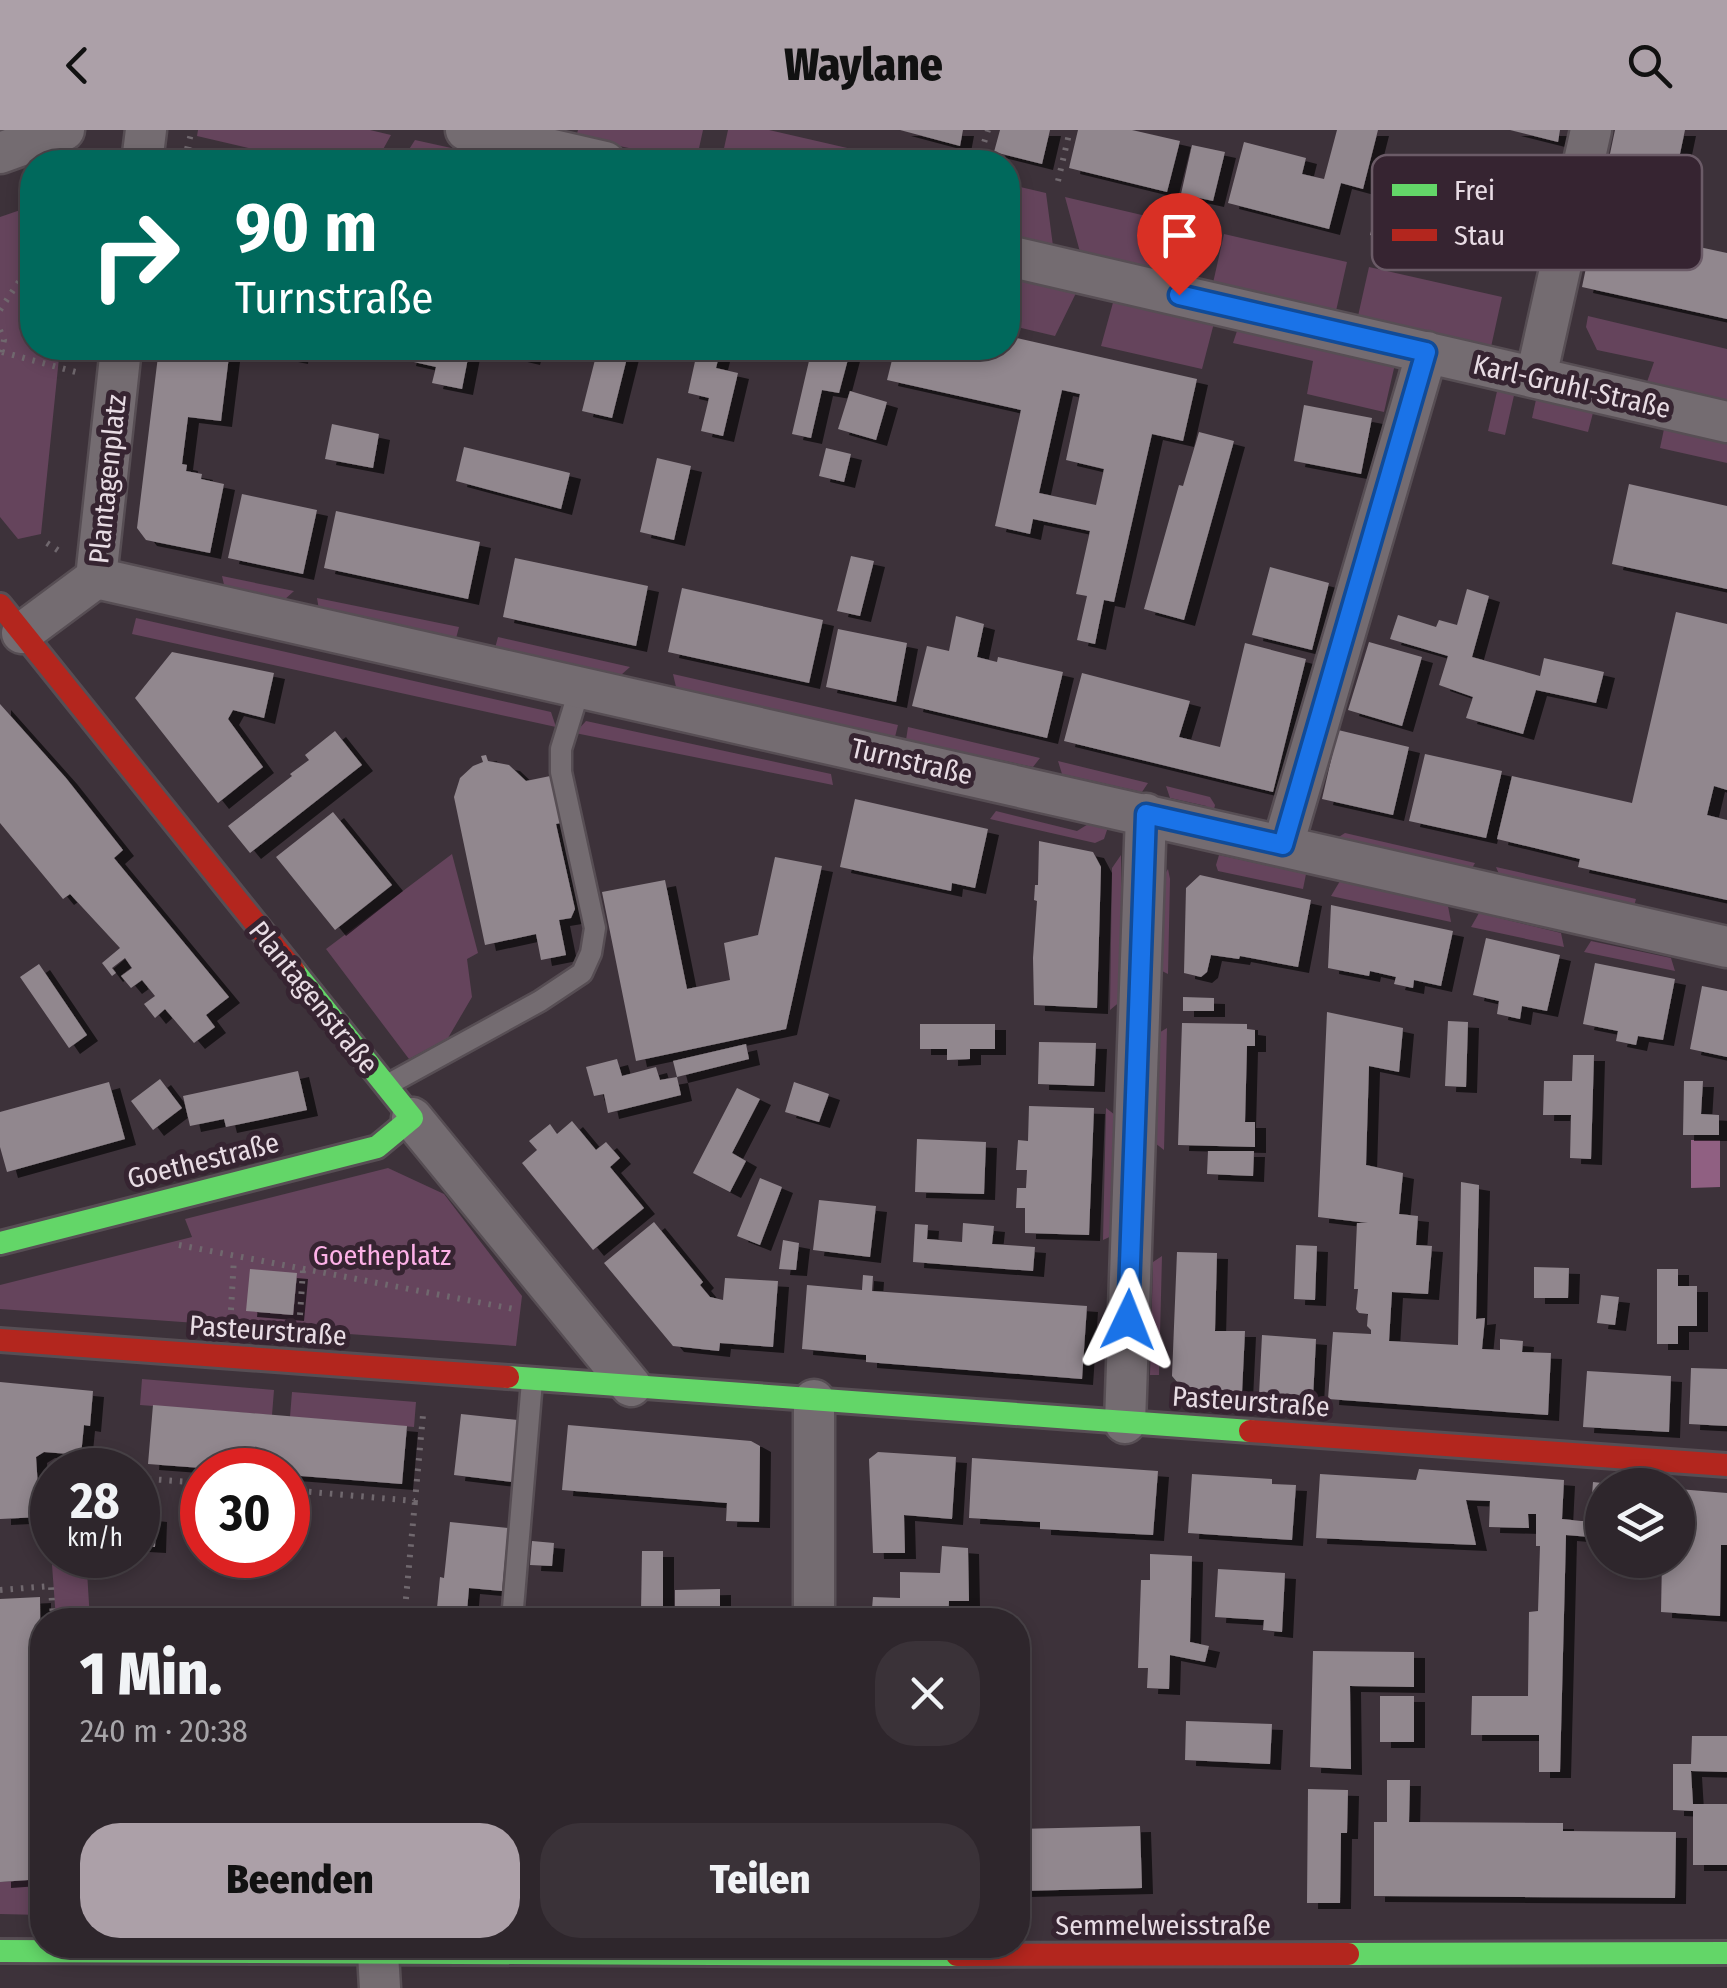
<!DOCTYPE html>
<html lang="de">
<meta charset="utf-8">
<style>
body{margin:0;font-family:"Fira Sans Condensed",sans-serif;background:#3a3238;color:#f1f3f6;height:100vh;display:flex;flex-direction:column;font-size:38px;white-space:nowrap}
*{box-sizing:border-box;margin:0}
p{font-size:32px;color:#a7a5a9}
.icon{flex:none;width:55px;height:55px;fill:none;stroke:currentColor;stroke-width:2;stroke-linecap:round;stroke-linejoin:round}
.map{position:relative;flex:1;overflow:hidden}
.sheet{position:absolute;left:30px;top:1478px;width:1000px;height:350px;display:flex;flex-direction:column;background:#2e262c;border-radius:40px;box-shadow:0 5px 15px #0003,0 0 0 2px #494348}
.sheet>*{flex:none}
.top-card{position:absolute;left:20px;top:20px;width:1000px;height:210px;border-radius:40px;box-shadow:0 5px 15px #0003,0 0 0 2px #494348;background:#00695c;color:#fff;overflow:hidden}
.tools{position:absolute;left:1585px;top:1338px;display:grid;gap:20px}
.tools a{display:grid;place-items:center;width:110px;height:110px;border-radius:50%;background:#2e262c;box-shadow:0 5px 15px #0003,0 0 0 2px #494348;font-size:50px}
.speed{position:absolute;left:30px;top:1318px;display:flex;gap:20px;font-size:50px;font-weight:700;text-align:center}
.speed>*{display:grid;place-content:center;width:130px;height:130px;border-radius:50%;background:#2e262c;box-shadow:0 5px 15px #0003,0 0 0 2px #494348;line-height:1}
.speed small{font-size:25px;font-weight:400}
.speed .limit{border:15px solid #d22;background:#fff;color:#111}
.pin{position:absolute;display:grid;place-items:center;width:85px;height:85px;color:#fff;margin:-102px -42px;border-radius:50% 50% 50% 0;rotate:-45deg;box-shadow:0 0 10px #0007}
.pin .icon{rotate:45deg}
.me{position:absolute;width:110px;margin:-55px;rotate:2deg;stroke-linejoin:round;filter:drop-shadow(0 0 8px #0008)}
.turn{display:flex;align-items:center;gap:35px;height:210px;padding:0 50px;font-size:45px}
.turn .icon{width:130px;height:130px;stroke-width:2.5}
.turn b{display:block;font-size:70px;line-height:85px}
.round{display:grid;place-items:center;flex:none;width:105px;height:105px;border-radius:40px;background:#3a3238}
.summary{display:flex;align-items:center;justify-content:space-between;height:170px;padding:0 50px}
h1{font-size:60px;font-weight:800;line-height:75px}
.cta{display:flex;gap:20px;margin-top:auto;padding:20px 50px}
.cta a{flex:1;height:115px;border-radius:40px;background:#aca0a8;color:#111;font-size:40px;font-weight:800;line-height:115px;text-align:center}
.cta a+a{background:#3a3238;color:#f1f3f6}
header{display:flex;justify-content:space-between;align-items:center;height:130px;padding:0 50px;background:#aca0a8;color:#111;font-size:45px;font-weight:800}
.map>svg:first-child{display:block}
.green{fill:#65445c}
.water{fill:#906082}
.building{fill:#91878e;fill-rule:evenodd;filter:url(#shadow)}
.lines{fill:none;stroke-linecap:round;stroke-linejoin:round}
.lane-casing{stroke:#574e54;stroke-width:25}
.street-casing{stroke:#574e54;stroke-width:45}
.fast-casing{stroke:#574e54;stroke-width:28}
.jam-casing{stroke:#574e54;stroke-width:28}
.path{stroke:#70686e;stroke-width:6;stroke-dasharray:2.5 8;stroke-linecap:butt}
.lane{stroke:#746c71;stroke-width:20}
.street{stroke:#746c71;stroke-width:40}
.fast{stroke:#63d668;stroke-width:22}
.jam{stroke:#b3261e;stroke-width:22}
.route-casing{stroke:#114b97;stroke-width:25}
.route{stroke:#1a73e8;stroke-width:18}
.labels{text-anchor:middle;stroke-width:10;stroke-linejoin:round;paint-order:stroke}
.street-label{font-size:28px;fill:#e8dce4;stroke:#362431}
.park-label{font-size:28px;fill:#fdb1e7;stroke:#362431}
.key{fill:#362431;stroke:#6b5b67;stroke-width:2.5}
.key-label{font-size:28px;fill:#e8dce4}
</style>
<header><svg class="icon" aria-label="back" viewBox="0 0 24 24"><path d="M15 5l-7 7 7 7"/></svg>Waylane<svg class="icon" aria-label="search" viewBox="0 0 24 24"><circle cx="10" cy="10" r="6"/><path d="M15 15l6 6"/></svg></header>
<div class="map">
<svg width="1727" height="1858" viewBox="0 0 1727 1858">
<defs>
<filter id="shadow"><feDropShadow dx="11" dy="6" stdDeviation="0" flood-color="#0009"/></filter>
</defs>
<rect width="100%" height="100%" fill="#3d323a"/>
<!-- green -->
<path class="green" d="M198,0H370L391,5L376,32H308L197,6Z
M578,0H703L696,32L576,7Z
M728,0H769L856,20V32H721Z
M415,10L514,32H401Z
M1008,54L1046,63L1053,116L1008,106Z
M1065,67L1159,89L1148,138L1080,122Z
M32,76V218H60L41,404L18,409L0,387V87Z
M1178,94L1204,99L1192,148L1166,142Z
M1224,104L1347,132L1336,181L1213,153Z
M1369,137L1502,167L1491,217L1358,186Z
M1014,147L1077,161L1055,206L1008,195V158Z
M1114,169L1214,193L1202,239L1101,216Z
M1588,186L1727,219V271L1647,252L1654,232L1597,220L1586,197Z
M1238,198L1395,234L1384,282L1307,264L1313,231L1233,213Z
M1498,257L1515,261L1505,305L1488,301Z
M1537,265L1594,279L1588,302L1532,288Z
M1664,299L1727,313V333L1660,318Z
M222,446L294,461L283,471L225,459Z
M317,468L459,497L454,516L319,480Z
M136,488L551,582L556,597L132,504Z
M498,507L630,537L621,545L494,522Z
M673,544L898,595L895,607L676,557Z
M586,591L831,644L833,655L575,603Z
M908,597L1040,628L1033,637L906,610Z
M1058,631L1148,653L1142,662L1062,644Z
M1166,656L1210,667L1215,675L1212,689L1206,676L1170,668Z
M996,681L1077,701L1093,691L1108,697L1104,709L1095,713L990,689Z
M1345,703L1475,733L1470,742L1334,710Z
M452,724L478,823L467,829L472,867L448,908L409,929L326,819Z
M1121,725L1122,870L1110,880L1112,738Z
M1219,725L1306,744L1303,759L1218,741L1216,735Z
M1496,737L1636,769L1633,780L1501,749Z
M1168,739L1170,749L1168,844L1158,839L1163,747Z
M1340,751L1448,776L1451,792L1331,766Z
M1479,783L1561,803L1564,817L1471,797Z
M1591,811L1671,828L1675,841L1584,822Z
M1167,898L1164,1020L1155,1013L1157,904Z
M1106,978L1119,988L1116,1104L1103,1110Z
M388,1038L444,1064L522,1166L516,1216L0,1179V1155L192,1107L185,1089Z
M1162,1126L1159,1245H1150L1153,1132Z
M142,1249L274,1260L272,1285L140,1275Z
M292,1262L416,1272L414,1297L290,1287Z
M51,1421L52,1425H86L90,1490H56Z
M42,1749V1785L0,1784V1752Z"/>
<!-- water -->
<path class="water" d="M1691,1010H1720V1057L1691,1058Z"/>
<!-- building -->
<path class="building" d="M900,0H963L960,16Z
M1000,0H1050L1042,34L994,22Z
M1078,0H1132L1180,11L1167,62L1069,38Z
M1337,0H1378L1363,59L1341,53L1329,99L1228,73L1244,12L1306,28L1302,44L1324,49Z
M1510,0H1560L1558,12Z
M1615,0H1685L1662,109L1727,123V189L1582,157Z
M1192,15L1225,22L1213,71L1181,64Z
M188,17L253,31V32H173L174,27Z
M1383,55L1445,70L1433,121L1370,105Z
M1008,206L1197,249L1183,311L1152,304L1114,472L1104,470L1095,514L1077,510L1087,466L1076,464L1090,401L1033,389L1030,404L995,396L1021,280L887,250L895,218H1008ZM1062,260L1080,264L1066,330L1104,339L1096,375L1039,363Z
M159,218H230L221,291L188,287L182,334L187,335L186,341L202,344L201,349L224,354L210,423L146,410L137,398Z
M247,218H298L297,228Z
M408,218H470L462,259L432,253L436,237L405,230Z
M482,218H532L529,229Z
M598,218L629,220L612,288L582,281Z
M698,218H721L716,238L738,243L723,306L701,301L709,268L688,263Z
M812,218H851L839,263L822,260L811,308L792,304Z
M850,261L887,272L876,310L838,299Z
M1304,275L1372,288L1361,344L1294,331Z
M332,294L379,304L373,338L325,329Z
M1199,302L1234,311L1184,490L1144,479L1179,355L1183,356Z
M464,317L570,343L561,379L456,351Z
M826,318L851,324L844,352L819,346Z
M657,328L691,336L674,410L640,402Z
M1629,354L1727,376V459L1612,434Z
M242,364L317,380L303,444L228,428Z
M336,381L480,412L468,469L324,438Z
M851,426L874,431L860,486L837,481Z
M515,428L648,456L636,516L503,487Z
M1270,437L1329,453L1312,520L1252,505Z
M682,458L823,490L809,553L668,522Z
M1467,459L1489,466L1472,527L1540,546L1544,528L1604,542L1596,573L1536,560L1523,604L1466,588L1473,567L1439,555L1448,526L1390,509L1398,485L1436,497L1439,490L1457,495Z
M1676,482L1727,494V660L1714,656L1707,685L1727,690V770L1578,737L1580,729L1497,709L1512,646L1632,673Z
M956,486L984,494L977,527L997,532L998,527L1063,542L1047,608L912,576L927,516L949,521Z
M838,499L907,513L896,572L826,557Z
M1369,512L1422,527L1402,596L1348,580Z
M1245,513L1306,529L1273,662L1064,611L1082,543L1190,571L1179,607L1220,617Z
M172,522L274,543L264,588L233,580L228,589L263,637L218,673L135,568Z
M0,574L66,648L123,720L114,728L229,867L206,885L215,897L194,913L165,879L155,888L144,874L155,866L142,850L131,858L121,846L132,838L125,828L112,838L116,843L112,846L102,833L120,818L70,764L63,769L0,693Z
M1338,600L1409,617L1393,685L1322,669Z
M335,601L362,635L250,723L228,696L292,646L290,644L309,630L305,625Z
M1425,624L1502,641L1486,708L1409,691Z
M486,625L488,631L509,635L526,651L555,645L565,692L556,694L575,779L571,788L559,790L566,825L541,830L536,804L485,815L454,667L460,648L473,636L483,632L481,626Z
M855,669L988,699L975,758L952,753L951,761L840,737Z
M333,682L392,755L335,800L276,727Z
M1039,711L1093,722L1101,737L1097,878L1034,875L1033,828L1037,771L1034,770L1035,755H1038Z
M775,727L822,736L786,899L636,931L602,762L665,750L687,859L730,850L724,813L758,805Z
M1200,745L1311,770L1298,837L1240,826L1239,829L1211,825L1207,842L1201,847L1184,843L1186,758Z
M1331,775L1453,801L1441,856L1414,850L1413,858L1394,854L1396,847L1370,841L1369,846L1328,838Z
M1486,808L1560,825L1547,881L1522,876L1520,889L1497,884L1499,871L1473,865Z
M1595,833L1675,849L1663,910L1638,906L1636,915L1616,911L1618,901L1583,894Z
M39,834L87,905L69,918L20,847Z
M1702,856L1727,861V927L1690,919Z
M1183,867L1214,868V881H1183Z
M1327,882L1403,898L1399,942L1369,936L1366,1035L1403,1043L1399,1084L1418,1086L1416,1115L1432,1116L1428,1164L1392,1162L1389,1211L1458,1215L1461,1052L1479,1055L1476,1189L1485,1188L1482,1219L1500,1220V1209L1523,1211L1522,1222L1551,1223L1548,1285L1328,1269L1333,1202L1371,1204V1200L1367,1196L1368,1184L1359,1183L1356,1179L1358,1159H1354L1357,1093H1368L1318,1087Z
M1448,891L1468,892L1466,957L1445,956Z
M1182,893L1247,894V899L1255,900V916H1247L1245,992H1255V1017L1178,1015Z
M920,894H995V919H970V929L947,930V919H920Z
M1039,912L1096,913L1094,956L1038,954Z
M746,914L749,929L677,947L673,931Z
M1573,925H1594L1591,1029L1570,1028L1571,985H1543L1544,951H1572Z
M617,929L622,946L656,937L660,950L677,947L681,965L608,983L604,964L594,966L586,937Z
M298,941L307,980L226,997L224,989L190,996L183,966Z
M160,949L182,978L153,1000L131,971Z
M1684,951H1703L1701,984L1719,985V1005H1683Z
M109,952L125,1009L7,1042L0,1017V982Z
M794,952L829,964L819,992L785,982Z
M737,958L760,969L732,1023L746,1031L730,1062L693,1043Z
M1029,976L1094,978L1089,1105L1025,1103V1078H1016L1017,1058H1026L1027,1040H1016L1018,1010L1028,1011Z
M572,991L596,1020L606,1012L620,1028L610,1037L644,1078L593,1120L522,1033L537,1020L529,1011L550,994L557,1004Z
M917,1009L986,1012L984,1064L915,1062Z
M1208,1021H1254L1253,1046L1207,1044Z
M760,1048L782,1057L760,1115L737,1106Z
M819,1070L876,1076L870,1127L813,1120Z
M654,1092L703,1152L700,1155L710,1167L723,1170L725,1148L778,1151L773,1217L720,1213L719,1221L673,1216L604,1133Z
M963,1093L994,1096L992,1114L1035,1117L1033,1141L913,1132L915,1094L928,1095L927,1109L962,1112Z
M783,1110L799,1113L796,1140L779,1139Z
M1296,1115L1317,1116L1315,1170L1294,1169Z
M1177,1122L1217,1123L1215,1201H1245L1242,1263L1183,1259L1172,1246Z
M1534,1137L1569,1138L1568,1168H1534Z
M250,1139L297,1143L293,1185L246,1181Z
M1657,1139H1678V1156H1697V1196H1678V1214H1657Z
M863,1145L873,1146L872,1161L1087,1176L1082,1249L866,1232V1225L802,1219L807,1155L862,1160Z
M1601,1165L1619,1167L1615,1195L1597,1193Z
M1262,1205L1316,1209L1313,1268L1259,1265Z
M1691,1238L1727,1239V1296L1689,1294Z
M1587,1241L1671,1246L1669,1302L1583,1297Z
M0,1252L93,1261L90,1296L84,1295L81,1325L44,1322L36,1327L40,1387L0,1389Z
M153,1275L407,1296L402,1354L288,1345V1340H228L148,1334Z
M461,1284L518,1290L512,1352L454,1345Z
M568,1295L751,1311L760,1316L759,1392L726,1391L727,1373L562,1360Z
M878,1322L956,1327L952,1389L904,1385L905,1423H873L869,1329Z
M972,1328L1158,1341L1153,1405L1040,1399V1392L969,1388Z
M1419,1339L1564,1350L1562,1389L1581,1391H1590L1593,1352L1602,1353V1408L1566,1405L1560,1642H1539V1605H1471L1472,1566H1528L1529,1482L1538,1481L1540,1416H1536V1384H1528L1529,1398L1489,1397L1490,1371L1466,1370L1476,1415L1316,1408L1320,1344L1416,1350Z
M1192,1344L1272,1349V1354L1296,1355L1292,1410L1188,1403Z
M1678,1359L1727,1363V1415H1721L1720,1486L1661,1482L1662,1430H1678Z
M138,1384L156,1386L155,1417L138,1416Z
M450,1392L508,1398L502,1461L469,1458L467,1481L437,1478L440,1447L444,1448Z
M532,1411L554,1413L552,1436L530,1435Z
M942,1416L968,1418L969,1471H949L948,1490H871L873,1467L900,1468V1442L940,1443Z
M642,1421H663V1482L675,1481V1460L720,1459V1481L737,1482V1490H629V1481H641Z
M1150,1424L1192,1426L1190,1512L1209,1516L1205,1532L1170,1525L1169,1559L1147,1558L1148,1538H1138L1141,1450H1150Z
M1218,1439L1285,1443L1282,1502L1263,1500L1264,1490L1215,1487Z
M40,1467L42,1749L0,1752V1469Z
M1313,1521L1414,1522V1557L1350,1556L1351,1639L1310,1637Z
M1380,1566H1414V1612H1380Z
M1186,1591L1272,1594L1270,1634L1185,1630Z
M1692,1606H1727V1642L1691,1641L1693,1674H1727V1735H1693V1681L1673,1680V1634H1691Z
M1387,1650H1410L1409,1692L1563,1693V1701L1676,1702L1675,1768L1374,1766V1692H1387Z
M1308,1659L1348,1660L1347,1703H1341L1340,1773H1307Z
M1140,1696L1142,1758L1019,1761L1018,1699Z"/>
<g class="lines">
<defs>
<path id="lane" d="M389,954L540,871L582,843L591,823L595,798L561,642V619L580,557
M512,1490L532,1251"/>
<path id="street" d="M466,0L605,32
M0,23L64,0
M142,32L146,0
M1008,126L1727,292
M1536,247L1591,0
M96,448L1727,817
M22,503L96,448L121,218
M1283,715L1427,222
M412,988L631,1256
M1125,1293L1146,684
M814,1490V1270
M378,1823L380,1858"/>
<path id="fast" d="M0,1113L377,1017L412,988L294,841
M508,1247L1250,1301
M0,1821L957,1825
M1348,1824L1727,1823"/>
<path id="jam" d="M0,475L294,841
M0,1210L508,1247
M1250,1301L1727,1335
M957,1825L1348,1824"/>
</defs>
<!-- lane casing -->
<use href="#lane" class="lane-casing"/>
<!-- street casing -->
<use href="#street" class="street-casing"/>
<!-- fast casing -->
<use href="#fast" class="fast-casing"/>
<!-- jam casing -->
<use href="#jam" class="jam-casing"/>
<!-- path -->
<path class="path" d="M187,19L192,0
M978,32L988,0
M1058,51L1070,0
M0,180L32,132
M0,200L4,210L1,223
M2,222L83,244
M47,413L59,421
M179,1115L519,1180
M231,1180L234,1128
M300,1185L303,1140
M138,1348L202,1353
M288,1360L415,1371L423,1285
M0,1460L51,1456L53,1490
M404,1490L415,1371"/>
<!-- lane -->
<use href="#lane" class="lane"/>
<!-- street -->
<use href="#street" class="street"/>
<!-- fast -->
<use href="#fast" class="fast"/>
<!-- jam -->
<use href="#jam" class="jam"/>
</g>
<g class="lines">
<defs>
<path id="route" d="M1128,1190L1146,684L1283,715L1426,222L1179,165"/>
</defs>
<!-- route casing -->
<use href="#route" class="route-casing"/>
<!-- route -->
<use href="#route" class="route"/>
</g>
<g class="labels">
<!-- street labels -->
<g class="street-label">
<text transform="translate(1572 256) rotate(13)" y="10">Karl-Gruhl-Straße</text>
<text transform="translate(107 349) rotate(-84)" y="10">Plantagenplatz</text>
<text transform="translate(912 631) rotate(13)" y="10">Turnstraße</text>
<text transform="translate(314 867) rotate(51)" y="10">Plantagenstraße</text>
<text transform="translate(203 1030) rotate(-14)" y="10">Goethestraße</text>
<text transform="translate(268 1200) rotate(4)" y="10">Pasteurstraße</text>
<text transform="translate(1251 1271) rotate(4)" y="10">Pasteurstraße</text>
<text x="1163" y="1805">Semmelweisstraße</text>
</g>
<!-- park labels -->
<g class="park-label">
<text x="382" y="1135">Goetheplatz</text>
</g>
</g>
<!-- legend -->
<rect x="1372" y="25" width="330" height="115" rx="15" class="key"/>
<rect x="1392" y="54" width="45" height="12" fill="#63d668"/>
<rect x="1392" y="99" width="45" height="12" fill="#b3261e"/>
<g class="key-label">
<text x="1454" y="70">Frei</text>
<text x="1454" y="115">Stau</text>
</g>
</svg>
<div class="tools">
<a><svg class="icon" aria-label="layers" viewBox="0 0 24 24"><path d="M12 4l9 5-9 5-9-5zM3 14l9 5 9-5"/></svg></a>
</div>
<div class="speed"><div>28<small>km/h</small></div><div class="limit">30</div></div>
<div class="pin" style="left:1179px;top:165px;background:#d93025"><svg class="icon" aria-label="arrive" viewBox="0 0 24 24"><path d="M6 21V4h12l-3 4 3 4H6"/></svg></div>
<svg class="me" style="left:1128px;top:1190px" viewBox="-20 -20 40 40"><path d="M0-17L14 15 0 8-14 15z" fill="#1a73e8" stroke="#fff" stroke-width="4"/></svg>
<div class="top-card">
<div class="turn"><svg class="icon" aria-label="right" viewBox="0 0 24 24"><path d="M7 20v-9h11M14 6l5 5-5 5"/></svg><div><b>90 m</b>Turnstraße</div></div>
</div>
<section class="sheet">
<div class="summary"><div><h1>1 Min.</h1><p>240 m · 20:38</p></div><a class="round"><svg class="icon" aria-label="close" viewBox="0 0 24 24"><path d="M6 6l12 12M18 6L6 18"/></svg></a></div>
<div class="cta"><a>Beenden</a><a>Teilen</a></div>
</section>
</div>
